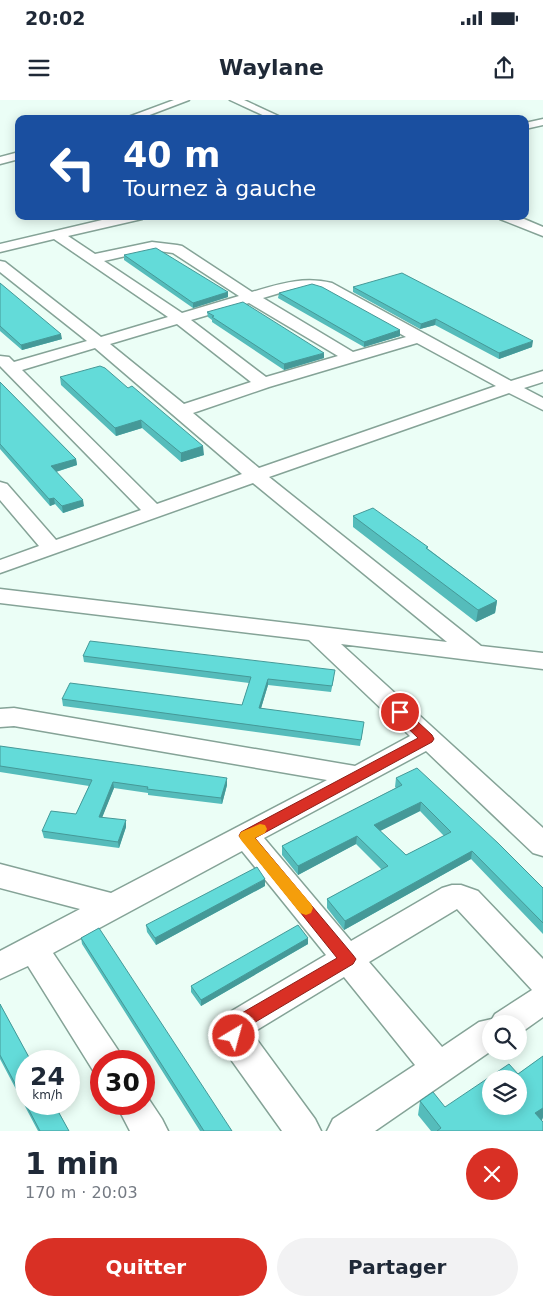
<!DOCTYPE html>
<html lang="fr">
<meta charset="utf-8">
<style>
body{margin:0;font-family:"DejaVu Sans",sans-serif;background:#f2f2f3;color:#1f2937;height:100vh;display:flex;flex-direction:column;font-size:19px;white-space:nowrap}
*{box-sizing:border-box;margin:0}
p{font-size:16px;color:#747a83}
.icon{flex:none;width:28px;height:28px;fill:none;stroke:currentColor;stroke-width:2;stroke-linecap:round;stroke-linejoin:round}
.map{position:relative;height:1031px;overflow:hidden}
.sheet{display:flex;flex-direction:column;background:#fff;flex:1}
.sheet>*{flex:none}
.hud{position:absolute;left:15px;top:15px;width:514px;height:105px;border-radius:10px;box-shadow:0 2px 12px #0003;background:#1a4fa0;color:#fff;overflow:hidden}
.buttons{position:absolute;left:482px;top:915px;display:grid;gap:10px}
.buttons a{display:grid;place-items:center;width:45px;height:45px;border-radius:50%;background:#fff;box-shadow:0 2px 12px #0003;font-size:25px}
.speed{position:absolute;left:15px;top:950px;display:flex;gap:10px;font-size:25px;font-weight:700;text-align:center}
.speed>*{display:grid;place-content:center;width:65px;height:65px;border-radius:50%;background:#fff;box-shadow:0 2px 12px #0003;line-height:1}
.speed small{font-size:12px;font-weight:400}
.speed .limit{border:8px solid #d22;background:#fff;color:#111}
.pin{position:absolute;display:grid;place-items:center;width:42px;height:42px;color:#fff;margin:-21px;border:2px solid #fff;border-radius:50%;box-shadow:0 1px 5px #0007}
.me{position:absolute;width:55px;margin:-28px;rotate:37deg;stroke-linejoin:round;filter:drop-shadow(0 0 4px #0008)}
.turn{display:flex;align-items:center;gap:18px;height:105px;padding:0 25px;font-size:22px}
.turn .icon{width:65px;height:65px;stroke-width:2.5}
.turn b{display:block;font-size:35px;line-height:42px}
.round{display:grid;place-items:center;flex:none;width:52px;height:52px;border-radius:26px;background:#f2f2f3}
.overview{display:flex;align-items:center;justify-content:space-between;height:85px;padding:0 25px}
h1{font-size:30px;font-weight:800;line-height:38px}
.primary-button{display:flex;gap:10px;margin-top:auto;padding:10px 25px}
.primary-button a{flex:1;height:58px;border-radius:30px;background:#d93025;color:#fff;font-size:20px;font-weight:800;line-height:58px;text-align:center}
.primary-button a+a{background:#f2f2f3;color:#1f2937}
.status{display:flex;justify-content:space-between;align-items:center;height:35px;padding:0 25px;background:#fff;direction:ltr}
.status svg{height:14px;fill:currentColor}
header{display:flex;justify-content:space-between;align-items:center;height:65px;padding:0 25px;background:#fff;font-size:22px;font-weight:800}
.map>svg:first-child{display:block}
.lines{fill:none;stroke-linecap:round;stroke-linejoin:round}
.minor-casing{stroke:#85a397;stroke-width:3}
.minor{fill:#fff;fill-rule:evenodd}
.wall{fill:#55bcbb;fill-rule:evenodd}
.shaded-wall{fill:#459998}
.building{fill:#63dbd9;stroke:#459998;fill-rule:evenodd}
.route{fill:#d93025;stroke:#8d1f18}
.slow{fill:#f59e0b}
</style>
<div class="status"><b>20:02</b><svg viewBox="0 0 49 12"><path d="M0 12V9h3v3zM5 12V6h3v6zM10 12V3h3v9zM15 12V0h3v12zM26 1h20v11H26zM47 4h2v5h-2z"/></svg></div>
<header><svg class="icon" aria-label="menu" viewBox="0 0 24 24"><path d="M4 6h16M4 12h16M4 18h16"/></svg>Waylane<svg class="icon" aria-label="share" viewBox="0 0 24 24"><path d="M12 15V3M7 8l5-5 5 5M5 13v7h14v-7"/></svg></header>
<div class="map">
<svg width="543" height="1031" viewBox="0 0 543 1031">
<rect width="100%" height="100%" fill="#ebfef6"/>
<g class="lines">
<defs>
<path id="minor" d="M174,0H189L139,19H123Z
M230,0H244L285,19H271Z
M543,19V25L525,29V23Z
M19,52V59L0,64V57Z
M119,116H143L142,119L68,136L95,154L152,142L177,145L182,146L252,192C280,184 303,176 332,183L511,281L543,271V282L524,288L543,298V310L509,293L269,377L481,546L543,553V569L341,544L543,728V756L533,753L426,651L264,738L351,841L442,788L452,785H461L478,791L543,859V917L519,934V924H491V951L375,1031H327L333,1019L415,965L344,877L252,933L315,1019L321,1031H282L222,947L218,936L219,929L230,912L326,855L242,751L53,853L118,950L123,961H101V975L94,972L28,866L0,879V851L80,809L0,788V764L111,793L327,680L14,626L0,627V609L14,608L355,666L410,636L309,540L0,503V489L447,542L253,383L0,473V460L39,446L0,400V382L7,384L56,440L141,410L0,266V256L9,257L14,262L87,241L0,172V161L5,162L101,237L168,217L54,139L0,152V144ZM152,150L173,153L239,196L182,213L104,161ZM310,187L323,190L406,237L353,252L263,198L293,189ZM249,203L338,256L266,277L191,220ZM177,224L251,282L184,304L110,244ZM417,243L496,286L259,368L193,313L269,287ZM95,248L242,374L157,404L22,270ZM457,809L532,890L495,914L492,919L479,922L442,947L369,862Z
M499,116H517L543,127V136L500,119Z
M144,992L162,1019L168,1031H130L116,1004H144Z"/>
</defs>
<!-- minor casing -->
<use href="#minor" class="minor-casing"/>
<!-- minor -->
<use href="#minor" class="minor"/>
</g>
<!-- wall -->
<path class="wall" d="M124,155L228,192V197L193,208L124,160Z
M0,183L62,239L22,250L0,231Z
M353,187L532,247L499,259L435,225L420,229L353,192Z
M279,193L400,236L364,247L278,198Z
M207,212L324,258L284,270L212,222V220L208,217Z
M60,277L128,288L204,355L181,362L142,328L116,336L61,285Z
M0,282L76,359L77,365L56,372L84,406L63,413L55,404L50,406L0,349Z
M353,416L428,447L427,448L497,501L495,513L476,522L353,427Z
M83,556L334,577L331,592L268,585L261,608L363,629L360,646L63,606L62,599L242,605L249,583L84,562Z
M0,646L227,685L222,704L148,695V693L114,688L102,717L126,727L119,748L44,738L42,731L76,714L89,686L0,672Z
M396,678L543,788V834L471,759L344,830L327,808V799L382,770L356,744L298,775L282,755V746L396,688L395,687ZM420,711L444,736L406,755L380,731Z
M265,786L156,845L147,832L146,825Z
M81,838L232,1031H200L82,844Z
M308,838V844L201,906L191,892V886Z
M0,904L69,1031H38L0,959Z
M543,956V1017L542,1020L543,1031H431L418,1015L420,1001L445,1007L518,974Z"/>
<!-- shaded-wall -->
<path class="shaded-wall" d="M228,192V197L193,208V203Z
M436,219L435,225L420,229L421,224Z
M400,230V236L364,247V242Z
M61,234L62,239L22,250L21,245Z
M533,241L532,247L499,259V253Z
M324,253V258L284,270V264Z
M141,320L142,328L116,336L115,328Z
M203,346L204,355L181,362V353Z
M76,359L77,365L52,373L51,366Z
M54,398L55,404L50,406L49,399Z
M83,400L84,406L63,413L62,406Z
M497,501L495,513L476,522L478,510Z
M268,579V585L259,615V608Z
M227,678V685L222,704L221,698Z
M113,682L114,688L100,723L99,717Z
M421,702L420,711L374,734V725Z
M126,720V727L119,748L118,742Z
M357,736L356,744L298,775V766Z
M472,751L471,759L344,830L345,821Z
M265,779V786L156,845L155,838Z
M308,838V844L201,906V900Z
M543,1006V1017L542,1020L531,1027L535,1013Z"/>
<!-- building -->
<path class="building" d="M156,148L228,192L193,203L124,155Z
M402,173L533,241L499,253L436,219L421,224L353,187Z
M0,183L61,234L21,245L0,226Z
M312,184L322,187L400,230L364,242L279,193Z
M243,202L324,253L284,264L212,217L214,216L207,212Z
M100,266L105,268L128,288L132,286L203,346L181,353L141,320L115,328L60,277Z
M0,282L76,359L51,366L83,400L62,406L54,398L49,399L0,344Z
M373,408L428,447L426,448L497,501L478,510L353,416Z
M90,541L335,570L332,586L268,579L259,608L364,622L361,640L62,599L70,583L242,605L251,577L83,556Z
M0,646L227,678L221,698L147,689L148,687L113,682L99,717L126,720L118,742L42,731L51,711L76,714L92,680L0,666Z
M417,668L498,743L543,788V823L472,751L345,821L327,799L388,766L357,736L298,766L282,746L402,685L396,678ZM421,702L451,732L406,755L374,725Z
M257,767L265,779L155,838L146,825Z
M298,825L308,838L201,900L191,886Z
M99,828L232,1031H204L81,838Z
M0,904L31,961H26V1004H54L69,1031H40L0,955Z
M543,956V1008L535,1013L543,1022V1031H437L441,1028L420,1001L433,992L445,1007L509,964L518,974ZM491,979H519V1006H491Z"/>
<!-- route -->
<path class="route" d="M400,608L404,609L432,635L434,639L432,642L255,738L353,855L356,859L353,864L247,927L240,942L234,944L228,942C224,932 229,925 235,917L337,858L239,736L241,732L418,638L395,616L393,612Z"/>
<!-- slow -->
<path class="slow" d="M260,724L265,725L267,729L265,733L255,738L311,804L313,808L311,813L306,815L300,813L241,740L239,736L241,732Z"/>
</svg>
<div class="buttons">
<a><svg class="icon" aria-label="search" viewBox="0 0 24 24"><circle cx="10" cy="10" r="6"/><path d="M15 15l6 6"/></svg></a>
<a><svg class="icon" aria-label="layers" viewBox="0 0 24 24"><path d="M12 4l9 5-9 5-9-5zM3 14l9 5 9-5"/></svg></a>
</div>
<div class="speed"><div>24<small>km/h</small></div><div class="limit">30</div></div>
<div class="pin" style="left:400px;top:612px;background:#d93025"><svg class="icon" aria-label="arrive" viewBox="0 0 24 24"><path d="M6 21V4h12l-3 4 3 4H6"/></svg></div>
<svg class="me" style="left:234px;top:936px" viewBox="-20 -20 40 40"><circle r="17" fill="#d93025" stroke="#fff" stroke-width="3"/><path d="M0-11L8 9 0 5-8 9z" fill="#fff"/></svg>
<div class="hud">
<div class="turn"><svg class="icon" aria-label="left" viewBox="0 0 24 24"><path d="M17 20v-9H6M10 6l-5 5 5 5"/></svg><div><b>40 m</b>Tournez à gauche</div></div>
</div>
</div>
<section class="sheet">
<div class="overview"><div><h1>1 min</h1><p>170 m · 20:03</p></div><a class="round" style="background:#d93025;color:#fff"><svg class="icon" aria-label="close" viewBox="0 0 24 24"><path d="M6 6l12 12M18 6L6 18"/></svg></a></div>
<div class="primary-button"><a>Quitter</a><a>Partager</a></div>
</section>
